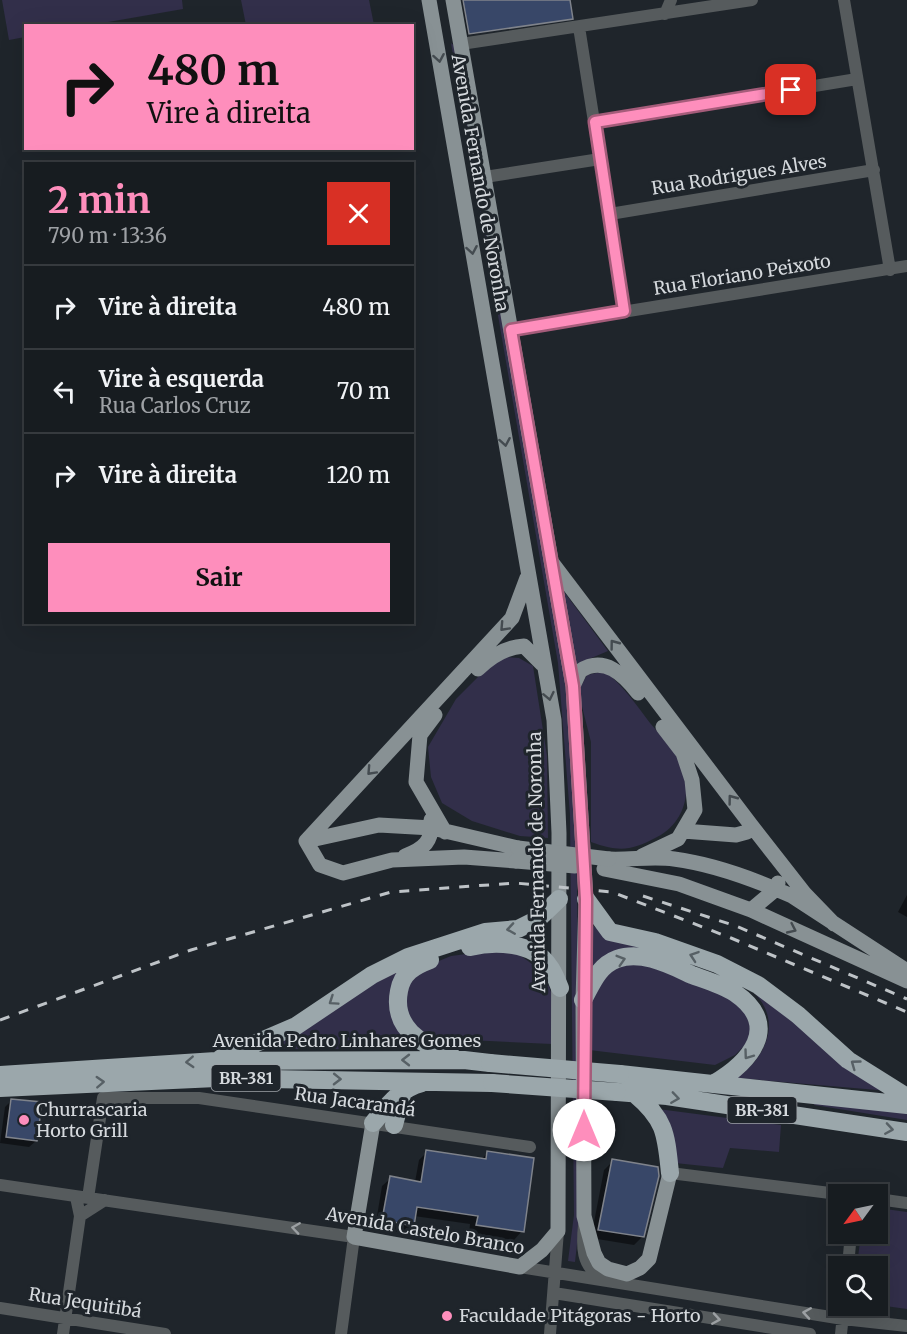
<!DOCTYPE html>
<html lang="pt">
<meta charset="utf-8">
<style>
body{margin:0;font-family:Merriweather,serif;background:#202529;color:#f1f3f6;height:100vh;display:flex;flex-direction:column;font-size:22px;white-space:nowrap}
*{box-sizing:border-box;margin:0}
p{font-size:20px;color:#9ea1a5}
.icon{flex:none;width:33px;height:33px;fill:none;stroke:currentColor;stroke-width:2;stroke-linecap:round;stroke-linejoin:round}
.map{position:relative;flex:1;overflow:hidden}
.sheet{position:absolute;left:24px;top:162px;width:390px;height:462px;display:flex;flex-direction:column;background:#171c20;border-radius:0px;box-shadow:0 6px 24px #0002,0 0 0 2px #363a3e}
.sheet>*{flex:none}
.banner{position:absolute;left:24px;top:24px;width:390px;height:126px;border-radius:0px;box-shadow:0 6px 24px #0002,0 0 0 2px #363a3e;background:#fe8ebc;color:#111;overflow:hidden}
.needle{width:39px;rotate:237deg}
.buttons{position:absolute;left:828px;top:1184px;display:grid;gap:12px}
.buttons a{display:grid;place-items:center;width:60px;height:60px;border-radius:0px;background:#171c20;box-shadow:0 6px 24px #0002,0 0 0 2px #363a3e;font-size:30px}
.pin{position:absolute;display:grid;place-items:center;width:51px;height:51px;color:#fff;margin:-26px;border-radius:12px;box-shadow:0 3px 9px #0006}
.me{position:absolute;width:66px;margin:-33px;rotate:0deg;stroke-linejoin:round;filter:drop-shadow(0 0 4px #0008)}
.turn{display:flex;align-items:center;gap:21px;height:126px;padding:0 24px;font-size:27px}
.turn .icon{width:78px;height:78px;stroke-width:2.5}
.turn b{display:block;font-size:42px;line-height:51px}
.round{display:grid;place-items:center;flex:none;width:63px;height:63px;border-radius:0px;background:#202529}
.headline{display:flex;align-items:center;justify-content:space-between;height:102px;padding:0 24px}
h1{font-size:36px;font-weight:700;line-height:45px;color:#fe8ebc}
.action{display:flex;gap:12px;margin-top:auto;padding:12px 24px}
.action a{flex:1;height:69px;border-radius:0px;background:#fe8ebc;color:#111;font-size:24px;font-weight:700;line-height:69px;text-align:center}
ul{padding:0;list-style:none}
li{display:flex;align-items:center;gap:18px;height:84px;padding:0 24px;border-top:2px solid #363a3e}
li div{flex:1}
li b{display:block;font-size:22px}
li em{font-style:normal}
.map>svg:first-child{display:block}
.green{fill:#322f4a}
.shadow{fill:#0007}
.building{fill:#384768;stroke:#7f838b;stroke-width:1.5}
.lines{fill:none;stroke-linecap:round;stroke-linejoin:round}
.minor{stroke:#565b5d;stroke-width:12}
.major{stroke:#889194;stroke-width:15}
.highway{stroke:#9ba7ab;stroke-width:18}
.rail{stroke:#bec3c7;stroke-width:3;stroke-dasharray:10 10;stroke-linecap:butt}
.major-bridge{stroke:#889194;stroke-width:15}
.highway-bridge{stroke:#9ba7ab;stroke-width:18}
.oneway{stroke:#444b50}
.oneway2{stroke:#576065}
.oneway3{stroke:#9ca0a3}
.route-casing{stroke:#a55c7a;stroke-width:15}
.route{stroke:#fe8ebc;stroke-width:10}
.poi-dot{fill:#fe8ebc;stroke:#1f252b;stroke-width:2}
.labels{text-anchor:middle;stroke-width:6;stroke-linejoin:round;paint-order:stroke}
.shield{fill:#1f252b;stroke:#9ea3a8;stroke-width:1.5}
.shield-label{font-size:16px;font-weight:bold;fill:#d5d9dd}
.street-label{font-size:18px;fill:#d5d9dd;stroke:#1f252b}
.poi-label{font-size:18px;fill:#d5d9dd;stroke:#1f252b;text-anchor:start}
</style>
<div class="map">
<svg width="907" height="1334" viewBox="0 0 907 1334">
<rect width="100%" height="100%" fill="#1f252b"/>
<!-- green -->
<path class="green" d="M2,0H182L183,9L91,25L26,26L25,37L9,40Z
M241,0H369L374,25H246Z
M451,43L458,49L569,701L576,820L579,1026L580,1217L575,1262L568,1261L574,1215L570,815L558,663Z
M559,585L608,651L570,667Z
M506,657L519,658L533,666L547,756L548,838L520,836L472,821L442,803L431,777L428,747L456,699L486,669Z
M605,671C623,686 636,704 650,723C659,733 668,744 676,755C695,784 687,822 657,837C631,851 619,852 591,842V742L578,691L587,675Z
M592,925L610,938L678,955L736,979L757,991L786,1014L849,1069L889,1091L737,1078C764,1058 782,1025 757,996C745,980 706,968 687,962C669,956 648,947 629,950C615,952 603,962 593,970Z
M505,949C524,955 545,971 551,992C555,1007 552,1029 552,1044L426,1038L409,1024L401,997L417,970L451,956Z
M620,963L660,965L721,992L747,1009L752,1022L749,1041L735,1055L715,1065L589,1050L587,994Z
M399,965L396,981L417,1047L415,1049H256Z
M816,1100L907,1111V1120L814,1105Z
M658,1109L781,1125L779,1152L730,1148L723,1168L675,1163Z
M878,1208L907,1212V1309L878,1305V1266H857L861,1233H878Z"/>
<!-- shadow -->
<path class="shadow" d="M462,0H569L571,18L468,35Z
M907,895V917L898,912Z
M12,1100L36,1141L29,1147L0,1143L5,1107Z
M427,1152L481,1160L487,1153L522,1231L514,1240L469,1233L470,1224L414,1216L413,1225L404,1233L375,1228L382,1186L391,1178L415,1182L419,1160Z
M613,1161L643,1236L634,1245L591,1238L604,1170Z"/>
<!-- building -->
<path class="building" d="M463,0H570L573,19L469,34Z
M11,1099L42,1102L37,1141L6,1137Z
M426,1150L486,1159L487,1151L534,1158L524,1232L476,1225L478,1216L417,1207L414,1226L382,1220L390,1176L421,1182Z
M612,1159L658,1167L659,1176L644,1237L598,1230Z"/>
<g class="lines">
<!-- minor -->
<path class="minor" d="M844,0L890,270
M665,14L671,0
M579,27L624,311
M461,44L752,0
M595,122L857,79
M485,177L600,159
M610,214L874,170
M511,330L907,266
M670,1173L838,1194
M0,1185L354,1237L341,1334
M88,1198L103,1098H199L530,1147
M878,1199L907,1203
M80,1216L105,1200
M584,1225C582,1245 581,1268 602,1276
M848,1266L851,1233
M520,1267L843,1319L907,1326
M554,1293L810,1334
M0,1308L165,1334
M63,1334L80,1216L76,1197
M550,1334L558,1231
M841,1334L844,1305"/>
<!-- major -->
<path class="major" d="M453,0L573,686L586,899L583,1000L584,1216L594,1253L599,1263L608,1269L627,1274L640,1268L649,1259L670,1173
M553,564L751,825L805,894L834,924
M478,669C491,656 505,647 524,646L542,664
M573,686L580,671C604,655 624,675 638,693
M435,715L420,735L416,782L445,832
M683,831L736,835L747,832L751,825
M306,841L512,618L527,578
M306,841L320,865L343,873L392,860L464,857L516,861
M306,841L379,825L432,828L518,848
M405,856C424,849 433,841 431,820
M642,856L678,839L695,810L692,780L683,753L663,727
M609,859C630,860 653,856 674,859C713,864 756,880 792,896L907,971
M604,869L679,884L751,910L907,981
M751,910L776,889L778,883
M373,1123L354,1237L520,1267L542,1250L558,1231L559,833L554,720L429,0"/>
<!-- highway -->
<path class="highway" d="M586,899L610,932L655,942L717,964L758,985L798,1015L848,1060L907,1097
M470,947C495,941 534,942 549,966C554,972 557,981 560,988
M430,960C414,966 402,973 399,991C392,1027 421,1045 451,1055
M583,1000C592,984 598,966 617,959C642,950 670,965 692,975C706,980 723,985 735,993C783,1026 749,1063 713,1084
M221,1058L296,1026L372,975L408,957L485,932L518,929L538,919L559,899
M620,1074L907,1105
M0,1075L216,1061L464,1060L490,1063
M0,1088L216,1078L492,1083
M617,1092L667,1096L907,1132
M635,1094C666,1120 666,1135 670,1173
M373,1123C388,1105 399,1089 422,1083
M394,1125L402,1095"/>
<!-- rail -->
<path class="rail" d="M643,896L736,926L907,999
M0,1020L191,950L391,892L515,883L612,892L731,938L907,1012"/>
<!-- major-bridge -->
<path class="major-bridge" d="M518,848L609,859
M516,861L575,866"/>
<!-- highway-bridge -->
<path class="highway-bridge" d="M490,1063L620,1074
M492,1083L617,1092"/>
</g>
<!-- one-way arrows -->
<defs><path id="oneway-chevron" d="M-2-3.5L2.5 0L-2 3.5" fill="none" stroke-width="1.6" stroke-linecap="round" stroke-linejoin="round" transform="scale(1.5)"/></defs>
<g class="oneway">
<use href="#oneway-chevron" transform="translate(439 58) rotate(80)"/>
<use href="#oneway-chevron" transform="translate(472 250) rotate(80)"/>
<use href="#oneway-chevron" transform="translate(505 442) rotate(80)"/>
<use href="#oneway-chevron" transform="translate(504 627) rotate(133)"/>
<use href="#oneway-chevron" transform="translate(614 644) rotate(-127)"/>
<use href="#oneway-chevron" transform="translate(549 696) rotate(78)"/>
<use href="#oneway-chevron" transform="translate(371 771) rotate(133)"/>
<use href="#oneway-chevron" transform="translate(732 799) rotate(-127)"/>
<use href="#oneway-chevron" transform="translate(792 929) rotate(25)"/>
</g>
<g class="oneway2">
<use href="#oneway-chevron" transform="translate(511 929) rotate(171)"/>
<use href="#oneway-chevron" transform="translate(694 956) rotate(-161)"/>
<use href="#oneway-chevron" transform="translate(621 960) rotate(-17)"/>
<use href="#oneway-chevron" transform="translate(333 1001) rotate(146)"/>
<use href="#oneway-chevron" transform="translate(748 1055) rotate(126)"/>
<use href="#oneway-chevron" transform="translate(406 1060) rotate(180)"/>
<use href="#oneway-chevron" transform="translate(190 1062) rotate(177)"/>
<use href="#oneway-chevron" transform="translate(855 1064) rotate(-144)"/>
<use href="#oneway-chevron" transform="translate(337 1079) rotate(1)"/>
<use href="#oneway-chevron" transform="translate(100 1082) rotate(-3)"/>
<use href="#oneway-chevron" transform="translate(675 1098) rotate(8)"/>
<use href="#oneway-chevron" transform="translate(889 1129) rotate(9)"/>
</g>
<g class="oneway3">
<use href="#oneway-chevron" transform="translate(296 1228) rotate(-172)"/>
<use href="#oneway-chevron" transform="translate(807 1313) rotate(-171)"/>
<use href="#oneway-chevron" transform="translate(716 1319) rotate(9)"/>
</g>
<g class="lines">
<defs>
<path id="route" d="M584,1130L586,899L573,686L511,330L624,311L595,122L791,90"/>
</defs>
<!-- route casing -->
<use href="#route" class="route-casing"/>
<!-- route -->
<use href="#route" class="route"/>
</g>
<!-- markers -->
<g class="poi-dot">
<circle cx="24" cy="1120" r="6"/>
<circle cx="447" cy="1316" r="6"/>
</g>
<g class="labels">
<!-- shield labels -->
<g class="shield">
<rect x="211.5" y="1065" width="69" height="26" rx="4.5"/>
<rect x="727.5" y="1097" width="69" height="26" rx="4.5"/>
</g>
<g class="shield-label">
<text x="246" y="1084">BR-381</text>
<text x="762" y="1116">BR-381</text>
</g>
<!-- street labels -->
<g class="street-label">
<text transform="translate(739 175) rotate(-9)" y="6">Rua Rodrigues Alves</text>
<text transform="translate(480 183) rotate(80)" y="6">Avenida Fernando de Noronha</text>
<text transform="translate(742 275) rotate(-9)" y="6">Rua Floriano Peixoto</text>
<text transform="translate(537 862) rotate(-91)" y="6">Avenida Fernando de Noronha</text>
<text x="347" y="1047">Avenida Pedro Linhares Gomes</text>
<text transform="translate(355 1102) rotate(8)" y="6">Rua Jacarandá</text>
<text transform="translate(425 1231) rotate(10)" y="6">Avenida Castelo Branco</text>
<text transform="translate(85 1303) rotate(9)" y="6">Rua Jequitibá</text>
</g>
<!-- poi labels -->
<g class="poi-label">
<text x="36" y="1116">Churrascaria<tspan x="36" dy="21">Horto Grill</tspan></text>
<text x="459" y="1322">Faculdade Pitágoras - Horto</text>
</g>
</g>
</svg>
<div class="buttons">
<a><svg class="needle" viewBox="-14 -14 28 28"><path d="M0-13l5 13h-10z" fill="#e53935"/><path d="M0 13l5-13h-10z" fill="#9ea1a5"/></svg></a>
<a><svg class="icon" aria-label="search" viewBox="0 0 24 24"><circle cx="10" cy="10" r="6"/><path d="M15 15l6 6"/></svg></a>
</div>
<div class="pin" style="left:791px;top:90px;background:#d93025"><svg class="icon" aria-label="arrive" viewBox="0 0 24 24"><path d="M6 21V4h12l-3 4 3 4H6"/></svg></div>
<svg class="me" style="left:584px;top:1130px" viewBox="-20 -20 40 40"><circle r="19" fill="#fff"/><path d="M0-13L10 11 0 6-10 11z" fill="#fe8ebc"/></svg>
<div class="banner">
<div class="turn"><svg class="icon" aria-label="right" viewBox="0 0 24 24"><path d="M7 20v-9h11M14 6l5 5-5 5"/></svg><div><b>480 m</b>Vire à direita</div></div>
</div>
<section class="sheet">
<div class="headline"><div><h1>2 min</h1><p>790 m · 13:36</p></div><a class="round" style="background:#d93025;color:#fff"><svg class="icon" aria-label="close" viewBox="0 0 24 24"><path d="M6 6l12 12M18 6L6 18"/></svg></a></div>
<ul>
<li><svg class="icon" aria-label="right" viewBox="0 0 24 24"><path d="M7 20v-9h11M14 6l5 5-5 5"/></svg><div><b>Vire à direita</b></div><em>480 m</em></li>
<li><svg class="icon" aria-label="left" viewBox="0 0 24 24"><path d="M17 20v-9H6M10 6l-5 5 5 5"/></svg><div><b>Vire à esquerda</b><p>Rua Carlos Cruz</p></div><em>70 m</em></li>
<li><svg class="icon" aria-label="right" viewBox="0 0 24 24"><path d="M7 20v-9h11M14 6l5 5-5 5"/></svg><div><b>Vire à direita</b></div><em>120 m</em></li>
</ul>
<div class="action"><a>Sair</a></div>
</section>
</div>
